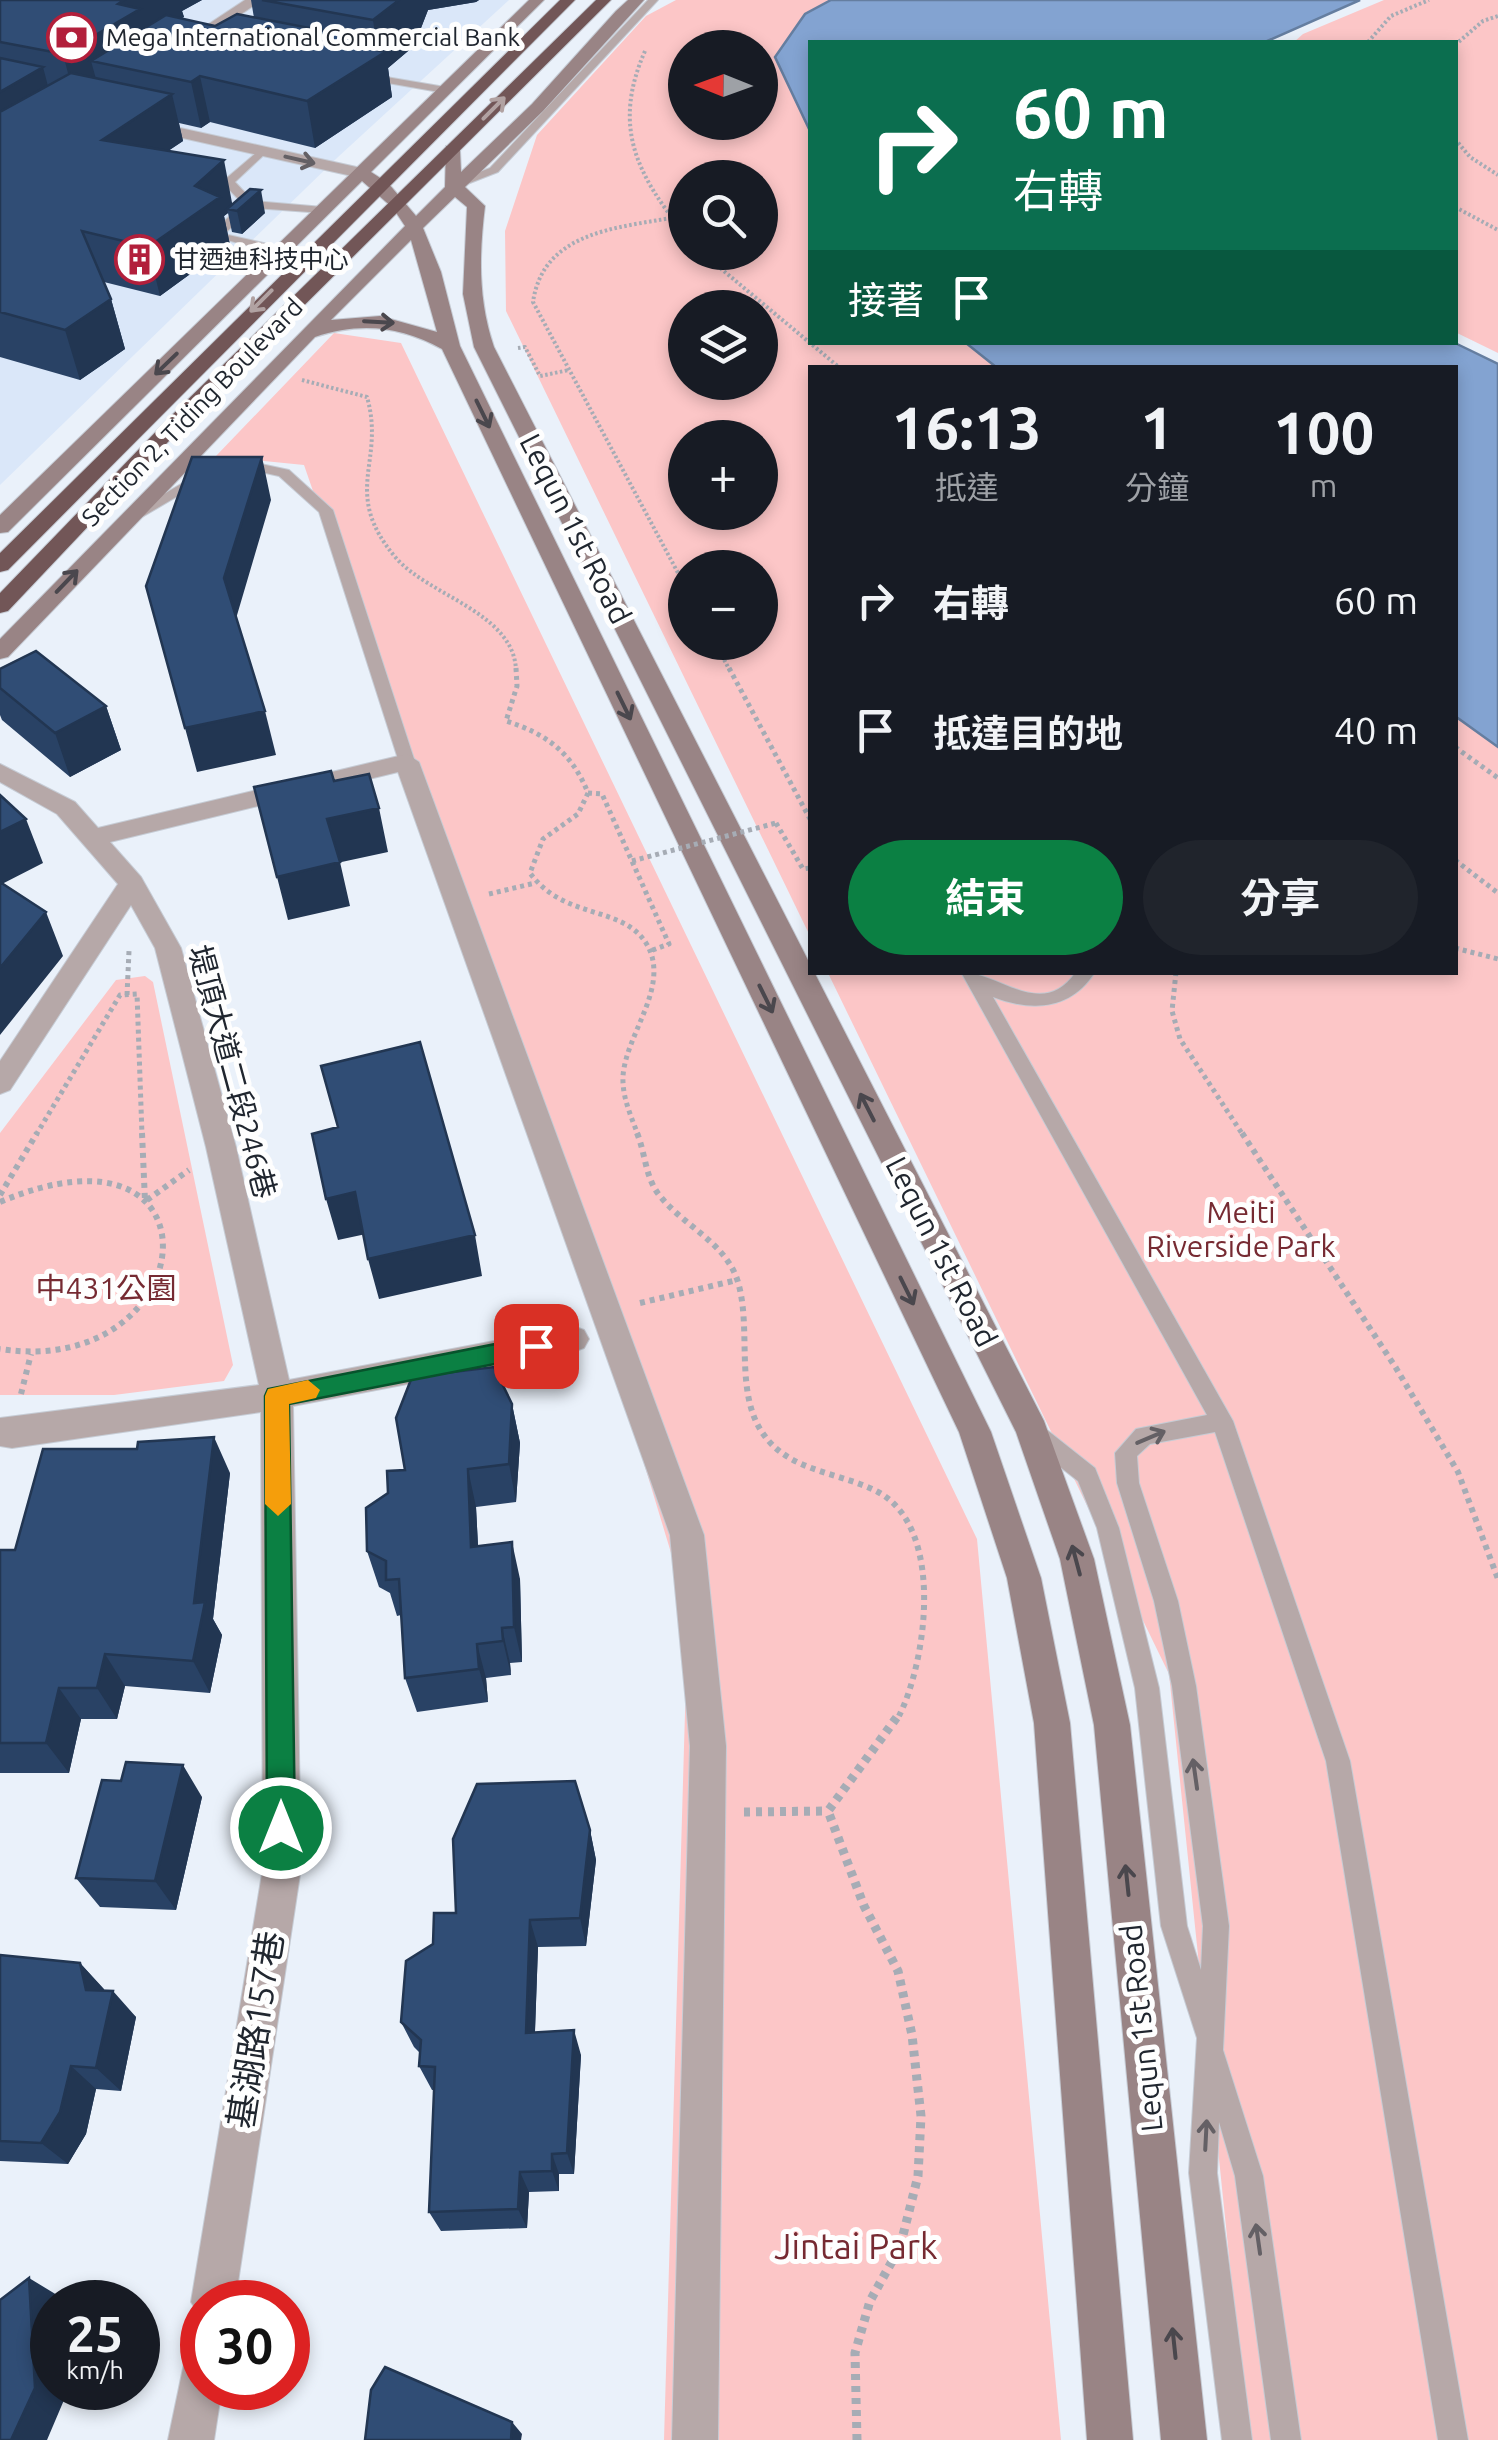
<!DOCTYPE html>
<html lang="zh-TW">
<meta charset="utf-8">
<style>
body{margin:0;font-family:Ubuntu,"Noto Sans TC",sans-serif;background:#20242c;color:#f1f3f6;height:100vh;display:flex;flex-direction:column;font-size:38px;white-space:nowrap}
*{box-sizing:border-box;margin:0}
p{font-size:32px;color:#9ea1a6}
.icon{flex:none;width:55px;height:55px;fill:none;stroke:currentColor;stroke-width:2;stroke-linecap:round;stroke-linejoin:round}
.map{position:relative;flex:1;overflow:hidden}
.drawer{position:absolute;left:808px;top:365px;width:650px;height:610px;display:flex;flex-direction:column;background:#171b24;border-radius:0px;box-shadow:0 5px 15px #0003}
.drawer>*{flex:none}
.banner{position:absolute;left:808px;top:40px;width:650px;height:305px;border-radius:0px;box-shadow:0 5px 15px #0003;background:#0b6e4f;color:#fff;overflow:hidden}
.needle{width:65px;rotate:271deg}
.controls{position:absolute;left:668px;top:30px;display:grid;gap:20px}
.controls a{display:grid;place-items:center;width:110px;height:110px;border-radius:50%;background:#171b24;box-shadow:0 5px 15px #0003;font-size:50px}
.speed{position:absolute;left:30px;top:2280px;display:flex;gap:20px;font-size:50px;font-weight:700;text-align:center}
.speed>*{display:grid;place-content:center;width:130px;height:130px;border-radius:50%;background:#171b24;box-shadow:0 5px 15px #0003;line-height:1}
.speed small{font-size:25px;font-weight:400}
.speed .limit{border:15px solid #d22;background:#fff;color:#111}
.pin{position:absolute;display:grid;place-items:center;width:85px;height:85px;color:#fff;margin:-42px;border-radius:20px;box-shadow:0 5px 15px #0006}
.me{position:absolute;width:110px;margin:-55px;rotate:0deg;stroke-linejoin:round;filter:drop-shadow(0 0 8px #0008)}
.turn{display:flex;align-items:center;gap:35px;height:210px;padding:0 40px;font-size:45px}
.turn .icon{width:130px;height:130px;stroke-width:2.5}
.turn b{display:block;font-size:70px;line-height:85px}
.then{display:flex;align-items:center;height:95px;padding:0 40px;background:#0003;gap:20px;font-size:38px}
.eta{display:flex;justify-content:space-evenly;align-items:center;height:170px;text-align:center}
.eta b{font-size:60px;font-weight:700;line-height:70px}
.cta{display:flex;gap:20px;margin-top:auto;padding:20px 40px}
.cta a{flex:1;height:115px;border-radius:60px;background:#0b8043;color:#fff;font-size:40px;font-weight:700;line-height:115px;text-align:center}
.cta a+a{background:#20242c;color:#f1f3f6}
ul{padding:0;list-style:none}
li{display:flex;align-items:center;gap:30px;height:130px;padding:0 40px}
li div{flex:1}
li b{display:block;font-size:38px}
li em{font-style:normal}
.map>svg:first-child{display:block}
.built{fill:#dae7f9}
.green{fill:#fcc6c7;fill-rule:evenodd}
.water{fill:#83a3d1;stroke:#657ea0;stroke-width:2.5}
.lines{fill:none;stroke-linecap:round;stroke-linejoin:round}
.lane-casing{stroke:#c6ccd5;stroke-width:2}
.street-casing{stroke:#c6ccd5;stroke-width:2}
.secondary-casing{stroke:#c6ccd5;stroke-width:2}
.highway-casing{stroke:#c6ccd5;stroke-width:2}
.path-far3{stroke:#a6acb5;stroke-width:4;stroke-dasharray:2.5 2.5;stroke-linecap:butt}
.path-far2{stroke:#a6acb5;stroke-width:5;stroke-dasharray:4 4;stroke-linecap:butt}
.path-far1{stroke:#a6acb5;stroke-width:6;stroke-dasharray:5 5;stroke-linecap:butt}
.path{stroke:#a6acb5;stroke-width:9;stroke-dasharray:6 6;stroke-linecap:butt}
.lane{fill:#b6a8a8;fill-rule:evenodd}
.street{fill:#b6a8a8;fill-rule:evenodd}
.secondary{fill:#998485;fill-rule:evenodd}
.highway{fill:#725657;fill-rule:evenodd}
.path-bridge{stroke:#a6acb5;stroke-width:5;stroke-dasharray:4 4;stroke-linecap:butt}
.wall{fill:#294265}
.shaded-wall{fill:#223652}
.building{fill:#304d75;stroke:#223652;stroke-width:2.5}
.oneway{stroke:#b1a2a2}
.oneway2{stroke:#646065}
.oneway3{stroke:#4a474d}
.route{fill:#0b8043;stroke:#07532c;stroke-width:2.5}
.slow{fill:#f59e0b}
.labels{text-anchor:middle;stroke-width:10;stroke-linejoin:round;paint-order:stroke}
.far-poi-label{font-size:25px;fill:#20262f;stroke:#fefefe;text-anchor:start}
.far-street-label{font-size:25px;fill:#20262f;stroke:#fefefe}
.street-label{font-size:30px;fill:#20262f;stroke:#fefefe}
.park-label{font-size:30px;fill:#762a32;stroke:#fefefe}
.near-street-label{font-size:35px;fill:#20262f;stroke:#fefefe}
.near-park-label{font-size:35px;fill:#762a32;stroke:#fefefe}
</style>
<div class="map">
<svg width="1498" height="2440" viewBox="0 0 1498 2440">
<rect width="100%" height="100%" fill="#eaf1fa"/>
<!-- built -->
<path class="built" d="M0,0H509L338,157L0,485Z"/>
<!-- green -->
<path class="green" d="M676,0H863L810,42V342L976,343L1009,367L810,368V936L506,311L505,231L537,135L646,16ZM685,48H760V122H685ZM685,178H760V252H685ZM685,308H760V382H685ZM685,438H760V512H685ZM685,568H760V642H685Z
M1384,0H1498V353L1455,332V42H1294L1303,34Z
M334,333L401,343L977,1539L1061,2440H664L688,1609L600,1318L304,465L216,456Z
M1455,705L1498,737V2440H1248L1169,1674L828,973L1455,972Z
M145,976L153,982L233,1365L224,1381L114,1395H0V1133L116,980Z"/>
<!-- water -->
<path class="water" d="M831,0H1360L1265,42H810V131L775,57L805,14Z
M1455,343L1498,364V747L1455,716V368L996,367L966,343Z"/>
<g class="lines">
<defs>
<path id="lane" d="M648,0H658L498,172L457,188H449V184L490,168Z
M363,73L445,87L450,90L445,93L359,78L358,76Z
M262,148L268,151L266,153L235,182L253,201L323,207L329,210L323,213L253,208L224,234L285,248V254L281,255L209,235L243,204L222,182Z
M238,459L289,470L333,510L415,762L413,766H401L399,762L319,512L279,476L233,466V460Z
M198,474L210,477L137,520L125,517Z
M961,972C999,972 1042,1021 1076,972H1095C1071,1010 1032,1012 993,997L1233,1421L1350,1761L1468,2440H1438L1326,1761L1215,1432L1150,1444L1137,1456L1139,1483L1178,1601L1196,1686L1229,1926L1223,2050L1263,2176L1301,2440H1271L1235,2176L1219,2122L1217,2173L1252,2440H1222L1189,2173L1197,2038L1161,1926L1135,1688L1097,1528L1078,1481L1026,1440L1023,1433L1026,1426L1034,1424L1042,1426L1095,1468L1119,1528L1159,1688L1187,1926L1201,1970L1203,1926L1172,1686L1154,1601L1117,1483L1115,1453L1136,1429L1207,1415Z"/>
<path id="street" d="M245,0H262L187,51H177V45Z
M144,120L361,168L369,173L361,178L138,128V122Z
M407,754L419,762L704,1535L726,1746L718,2440H672L690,1746L670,1535L398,772L110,842L141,877L181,948L236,1147L289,1380L573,1326L584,1330L589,1339L584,1348L573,1352L293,1406L301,1868L235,2302H202V2319L191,2302L263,1868L261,1412L12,1448L0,1446V1418L259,1385L206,1147L155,948L131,905L10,1090L0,1094V1061L118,884L57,814L0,782V764L75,802L98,828Z
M202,2348V2388H222L214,2440H168L186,2354Z"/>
<path id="secondary" d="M529,0H544L371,172L388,183L416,216L445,187L446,146L460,150L461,172L532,104L616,11L628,0H644L543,111L465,187L485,206C479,255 478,300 494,347L1044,1421L1094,1559L1130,1725L1207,2440H1161L1094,1725L1060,1559L1016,1432L474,347L463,294L467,207L455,197L423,228L441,272L460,346L991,1432L1041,1578L1070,1723L1133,2440H1087L1034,1723L1007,1578L959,1432L442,349C400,326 360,322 315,337L8,657L0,659V639L405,226L393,208L362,181L8,532L0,533V515ZM411,240L437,332L380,316L331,320Z"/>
<path id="highway" d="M560,0H575L8,570L0,572V553Z
M596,0H611L185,424L8,611L0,613V593L171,416Z"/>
</defs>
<!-- lane casing -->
<use href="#lane" class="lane-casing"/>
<!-- street casing -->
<use href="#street" class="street-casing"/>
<!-- secondary casing -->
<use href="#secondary" class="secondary-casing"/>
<!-- highway casing -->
<use href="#highway" class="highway-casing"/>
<!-- path-far3 -->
<path class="path-far3" d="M1368,42L1391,16L1429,0
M1455,45L1483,21L1498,16
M645,51C612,126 636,174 685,234
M1455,139L1470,157L1498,175
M1455,207L1498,230
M671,218C614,228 543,233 533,302L685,586
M701,252L840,368
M518,348L525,347L540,376L569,370
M302,380L367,397C386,463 340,492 396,558C429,596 515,613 516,671
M715,642L730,671"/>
<!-- path-far2 -->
<path class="path-far2" d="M516,668L517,686L506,721C547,734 572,753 588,793L578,814L543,839L530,873C564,920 622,905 646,943C672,985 626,1033 623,1076C622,1097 631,1116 638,1135
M729,668L810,819
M1455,747L1498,778
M588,793L602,794L669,944L650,951
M776,823L803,869L810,868
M1455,860L1498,893
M489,894L535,883
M1455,948L1498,959
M1176,972L1172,1011L1180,1039L1243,1135
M127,995L129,951
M36,1135L120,995L137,994L142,1135"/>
<!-- path-far1 -->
<path class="path-far1" d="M142,1133L145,1201
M637,1133C646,1155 645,1178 660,1196C684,1226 724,1242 737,1279C753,1327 733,1393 764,1435C790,1472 840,1472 878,1492C945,1528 927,1660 899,1716
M1242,1133L1396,1368L1458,1472L1498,1579
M0,1195L37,1133
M147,1200L189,1170
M0,1202C230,1105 204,1380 0,1349
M640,1303L737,1280
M21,1394L31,1354"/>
<!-- path -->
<path class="path" d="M744,1812L828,1811
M857,2440L855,2353L870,2301L900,2247L918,2176L921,2116L912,2035L898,1971L864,1906L828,1811L900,1713"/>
<!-- lane -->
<use href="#lane" class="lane"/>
<!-- street -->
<use href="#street" class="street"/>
<!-- secondary -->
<use href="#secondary" class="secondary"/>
<!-- highway -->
<use href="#highway" class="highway"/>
<!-- path-bridge -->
<path class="path-bridge" d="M632,861L776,823"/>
</g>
<!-- wall -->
<path class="wall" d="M0,0H202L182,11L184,17L181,18L215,26L254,18L251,0H479L476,2L428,10L414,46L388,68L392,97L315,148L210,122L201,128L179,123L183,141L168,151L233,204L265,213L242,234L232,232L228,213L224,216L230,245L160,296L104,282L111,299L125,349L80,380L0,357Z
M0,669L106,706L121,750L70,777L2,720L0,715Z
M512,1404L520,1443L516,1502L476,1507L478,1546L520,1579L522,1662L510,1663L511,1675L486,1678L488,1702L417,1712L405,1678L401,1615L397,1616L390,1593L379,1587L367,1551L388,1493L405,1470Z
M230,1473L213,1619L222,1635L210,1693L125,1686L117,1719H81L69,1773H0V1550H15Z
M121,1781L202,1797L176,1910L100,1907L76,1878Z
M590,1830L596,1860L586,1946L538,1947L535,2032L581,2055L574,2174H559V2191L529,2192L527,2228L441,2231L429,2212L434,2090H432L419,2066L420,2053L414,2047L401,2022L433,1944L456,1913Z
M0,1955L80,1963L105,1991L136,2017L121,2091L96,2089L86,2134L68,2164L0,2161Z"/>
<!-- shaded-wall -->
<path class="shaded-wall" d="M124,0H202L182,11L184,17L147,38L91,61L98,86L75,100L63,54L118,4Z
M399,0H479L476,2L428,10L414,46L388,68L392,97L315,148L307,101L354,45L361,38L365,64L378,56L373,20Z
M43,67L55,113L0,148V92Z
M200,76L210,122L201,128L191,82Z
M172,94L183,141L114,187L102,140Z
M224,160L233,208L227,209L228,213L224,216L230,245L160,296L148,247L195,186Z
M261,190L265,213L242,234L237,211Z
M111,299L125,349L80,380L65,330Z
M262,457L271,500L235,622L224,578Z
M106,706L121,750L70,777L55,733Z
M265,711L276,755L197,772L185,728Z
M379,808L388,852L337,863L327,819Z
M26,819L43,863L0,885V832Z
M340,862L350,906L288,920L277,877Z
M46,912L63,956L0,1035V968Z
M355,1192L366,1234L338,1240L326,1199Z
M475,1235L482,1276L379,1299L368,1259Z
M512,1404L520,1443L516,1502L509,1464Z
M214,1437L230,1473L213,1619L222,1635L210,1693L193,1661L194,1603Z
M468,1469L476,1507L480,1584L471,1547Z
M512,1542L520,1579L522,1662L514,1627Z
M502,1628L510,1663L511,1675L503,1641Z
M477,1644L486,1678L488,1702L479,1669Z
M105,1654L125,1686L117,1719L97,1688Z
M59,1688L81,1719L69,1773L46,1743Z
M183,1765L202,1797L176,1910L155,1881Z
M590,1830L596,1860L586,1946L580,1918Z
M530,1920L538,1947L534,2057L526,2033Z
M80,1963L104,1989L109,2010L113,1991L136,2017L121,2091L96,2068L86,1990Z
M574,2030L581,2055L574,2174L567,2153Z
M71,2066L96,2089L86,2134L68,2164L41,2143Z
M552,2154L559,2174V2191L552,2171Z
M520,2172L529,2192L527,2228L518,2209Z
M29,2278L57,2295L58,2302H52V2388H64V2400L47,2440H11Z
M512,2422L522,2434L521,2440H511Z"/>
<!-- building -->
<path class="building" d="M0,0H124L118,4L140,9L63,54L0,42Z
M262,0H399L373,20Z
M237,14L361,38L354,45L385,52L307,101L200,76L191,82L91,61L166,15L215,26Z
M0,58L43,67L0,92Z
M71,73L172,94L102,140L224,160L195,186L220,197L148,247L82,231L111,299L65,330L0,312V112Z
M250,189L261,190L237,211L227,209Z
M192,457H262L224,578L265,711L185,728L146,586Z
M36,651L106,706L55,733L0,688V669Z
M331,771L334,781L369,774L379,808L327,819L340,862L277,877L254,787Z
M0,795L26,819L0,832Z
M0,882L46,912L0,968Z
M420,1042L475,1235L368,1259L355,1192L326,1199L312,1134L338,1127L321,1066Z
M494,1367L512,1404L509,1464L468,1469L471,1547L512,1542L514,1627L502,1628L503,1641L477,1644L479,1669L405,1678L399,1579L386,1580V1561L367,1551L366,1508L388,1493L387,1471L405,1470L396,1418L412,1377Z
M214,1437L194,1603L205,1602L193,1661L105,1654L97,1688H59L46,1743H0V1550H15L43,1449H137L138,1442Z
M126,1762L183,1765L155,1881L76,1878L102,1780L121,1781Z
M575,1781L590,1830L580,1918L530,1920L526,2033L574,2030L567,2153L552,2154V2171L520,2172L518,2209L429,2212L435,2067L419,2066L421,2040L401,2022L406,1961L433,1944L434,1913H456L453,1839L477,1784Z
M0,1955L80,1963L86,1990L113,1991L96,2068L71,2066L60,2112L41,2143L0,2141Z
M29,2278L35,2388L11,2440H0V2300Z
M385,2367L512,2422L511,2440H365L371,2390Z"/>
<!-- one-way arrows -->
<defs><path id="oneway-shaft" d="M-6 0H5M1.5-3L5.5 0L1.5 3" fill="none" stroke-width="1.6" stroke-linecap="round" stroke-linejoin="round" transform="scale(2.5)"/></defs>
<g class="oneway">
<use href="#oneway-shaft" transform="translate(494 108) rotate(-45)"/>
<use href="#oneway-shaft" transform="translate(261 301) rotate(135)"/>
</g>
<g class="oneway2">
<use href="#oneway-shaft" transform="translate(300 160) rotate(13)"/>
<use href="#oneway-shaft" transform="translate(1151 1437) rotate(-23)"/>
<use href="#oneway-shaft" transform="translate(1195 1774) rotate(-98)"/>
<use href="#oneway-shaft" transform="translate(1206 2135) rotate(-87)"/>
<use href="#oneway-shaft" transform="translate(1258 2239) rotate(-98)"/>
</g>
<g class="oneway3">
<use href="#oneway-shaft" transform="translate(379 322) rotate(3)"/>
<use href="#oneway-shaft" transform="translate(166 364) rotate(136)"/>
<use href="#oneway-shaft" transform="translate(483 414) rotate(64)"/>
<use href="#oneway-shaft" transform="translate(67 581) rotate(-46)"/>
<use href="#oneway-shaft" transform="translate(624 706) rotate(64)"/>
<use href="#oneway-shaft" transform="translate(766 999) rotate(64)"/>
<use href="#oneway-shaft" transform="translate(867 1107) rotate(-117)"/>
<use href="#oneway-shaft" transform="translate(907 1291) rotate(64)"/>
<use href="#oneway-shaft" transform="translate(1076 1560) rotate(-105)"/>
<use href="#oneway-shaft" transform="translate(1127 1880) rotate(-96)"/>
<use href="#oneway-shaft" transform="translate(1174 2343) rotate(-96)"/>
</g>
<!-- route -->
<path class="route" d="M536,1336L548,1346L536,1356L289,1404L295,1828L291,1838L281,1843L271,1838L267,1828L265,1396L268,1389Z"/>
<!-- slow -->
<path class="slow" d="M308,1380L320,1390L316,1398L289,1404L291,1504L278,1516L265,1504V1396L268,1389Z"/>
<!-- icons -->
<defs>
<symbol id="bank-ring" viewBox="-11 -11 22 22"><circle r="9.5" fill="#fefefe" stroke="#b21f3b" stroke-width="1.5"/><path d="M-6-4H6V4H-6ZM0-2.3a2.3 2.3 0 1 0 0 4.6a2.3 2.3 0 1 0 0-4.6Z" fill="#b21f3b"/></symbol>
<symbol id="building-ring" viewBox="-11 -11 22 22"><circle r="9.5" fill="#fefefe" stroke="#b21f3b" stroke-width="1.5"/><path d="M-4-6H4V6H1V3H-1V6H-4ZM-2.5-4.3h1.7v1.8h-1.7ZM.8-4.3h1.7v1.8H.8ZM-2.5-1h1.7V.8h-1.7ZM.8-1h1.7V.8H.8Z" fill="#b21f3b"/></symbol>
</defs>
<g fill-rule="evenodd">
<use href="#bank-ring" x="44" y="10" width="55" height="55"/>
<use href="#building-ring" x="112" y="232" width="55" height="55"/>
</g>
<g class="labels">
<!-- far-poi labels -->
<g class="far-poi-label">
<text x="106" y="46">Mega International Commercial Bank</text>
<text x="174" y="268">甘迺迪科技中心</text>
</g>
<!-- far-street labels -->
<g class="far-street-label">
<text transform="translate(192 412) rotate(-46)" y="9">Section 2, Tiding Boulevard</text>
</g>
<!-- street labels -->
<g class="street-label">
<text transform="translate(575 529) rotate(63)" y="10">Lequn 1st Road</text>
<text transform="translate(232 1072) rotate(75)" y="10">堤頂大道二段246巷</text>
<text transform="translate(941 1252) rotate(63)" y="10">Lequn 1st Road</text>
<text transform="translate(1142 2028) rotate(-96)" y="10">Lequn 1st Road</text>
</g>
<!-- park labels -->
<g class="park-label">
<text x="1241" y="1223">Meiti<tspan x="1241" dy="34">Riverside Park</tspan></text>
<text x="106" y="1299">中431公園</text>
</g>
<!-- near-street labels -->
<g class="near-street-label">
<text transform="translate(256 2030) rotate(-81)" y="12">基湖路157巷</text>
</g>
<!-- near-park labels -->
<g class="near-park-label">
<text x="856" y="2259">Jintai Park</text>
</g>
</g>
</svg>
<div class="controls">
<a><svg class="needle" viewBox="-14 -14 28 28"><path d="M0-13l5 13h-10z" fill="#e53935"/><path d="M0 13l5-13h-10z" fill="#9ea1a6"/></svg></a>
<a><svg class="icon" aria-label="search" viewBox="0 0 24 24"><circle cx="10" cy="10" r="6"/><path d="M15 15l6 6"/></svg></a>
<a><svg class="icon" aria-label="layers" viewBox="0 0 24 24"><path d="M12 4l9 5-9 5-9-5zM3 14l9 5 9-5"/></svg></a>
<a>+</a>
<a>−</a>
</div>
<div class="speed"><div>25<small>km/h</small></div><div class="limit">30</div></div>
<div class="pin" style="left:536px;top:1346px;background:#d93025"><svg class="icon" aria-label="arrive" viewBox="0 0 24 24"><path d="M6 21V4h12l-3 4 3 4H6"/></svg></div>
<svg class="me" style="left:281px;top:1828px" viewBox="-20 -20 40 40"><circle r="17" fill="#0b8043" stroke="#fff" stroke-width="3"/><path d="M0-11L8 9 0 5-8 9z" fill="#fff"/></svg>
<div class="banner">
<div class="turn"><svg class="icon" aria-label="right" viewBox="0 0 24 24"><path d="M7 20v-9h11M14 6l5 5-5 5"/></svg><div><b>60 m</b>右轉</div></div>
<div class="then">接著<svg class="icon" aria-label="arrive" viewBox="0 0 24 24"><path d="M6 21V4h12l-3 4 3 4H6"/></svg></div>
</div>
<section class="drawer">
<div class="eta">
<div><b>16:13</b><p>抵達</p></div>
<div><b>1</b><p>分鐘</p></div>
<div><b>100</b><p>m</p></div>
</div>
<ul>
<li><svg class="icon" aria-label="right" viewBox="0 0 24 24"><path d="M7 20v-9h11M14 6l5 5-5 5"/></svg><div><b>右轉</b></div><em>60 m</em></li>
<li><svg class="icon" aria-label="arrive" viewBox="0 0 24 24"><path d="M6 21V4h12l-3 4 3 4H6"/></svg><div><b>抵達目的地</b></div><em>40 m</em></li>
</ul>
<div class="cta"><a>結束</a><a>分享</a></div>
</section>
</div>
